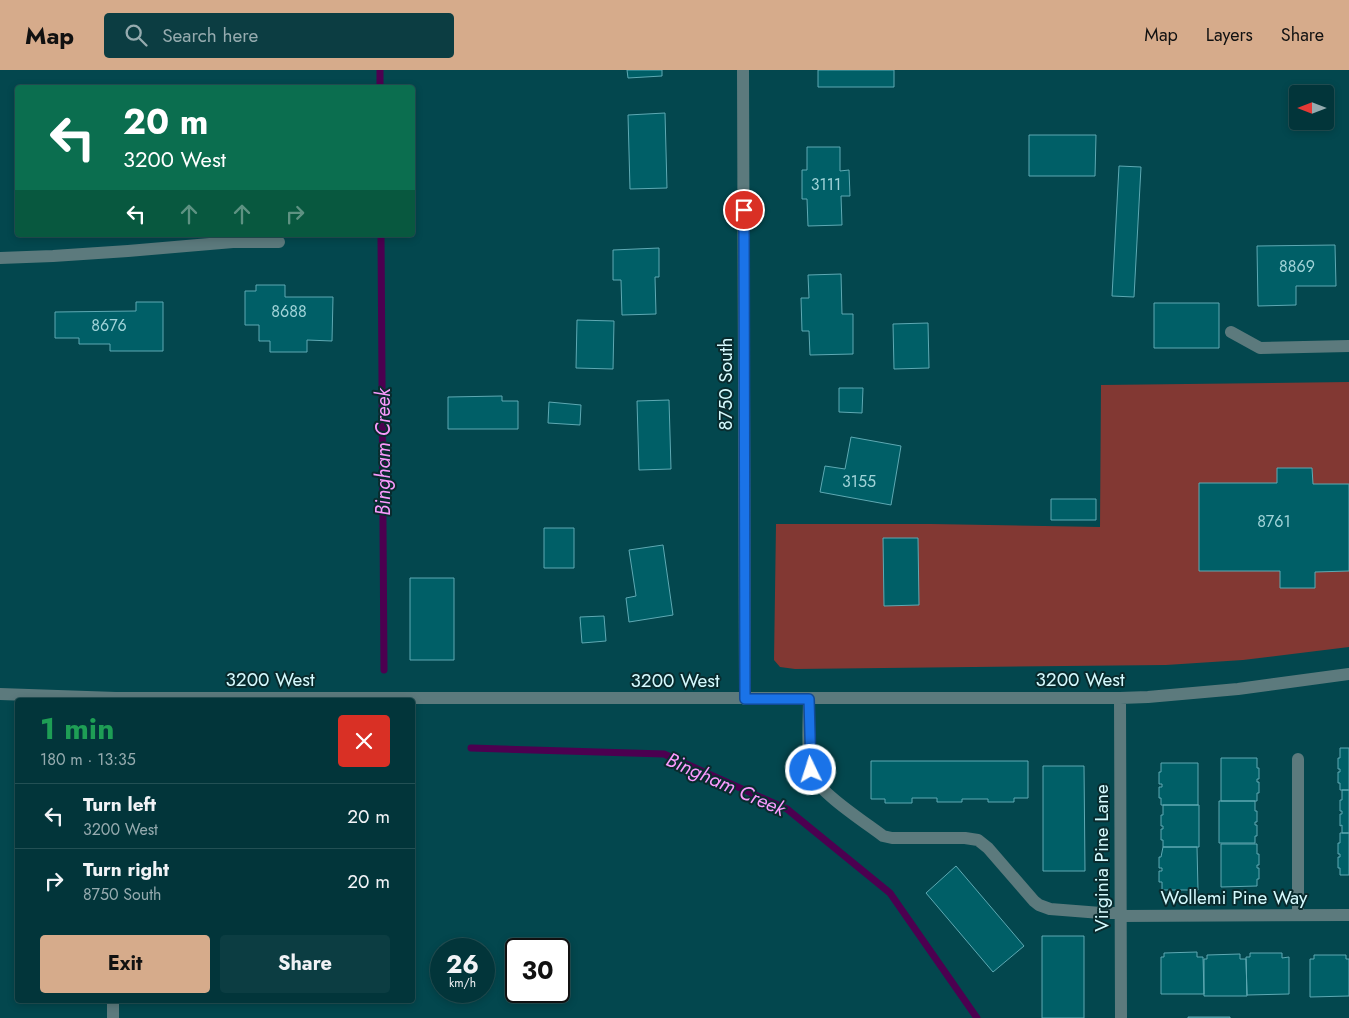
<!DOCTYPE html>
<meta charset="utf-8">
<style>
body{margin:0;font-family:Jost,sans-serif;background:#0c3d42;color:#f1f3f6;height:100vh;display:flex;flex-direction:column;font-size:19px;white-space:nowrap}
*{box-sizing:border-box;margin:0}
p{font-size:16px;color:#96abaf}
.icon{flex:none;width:28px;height:28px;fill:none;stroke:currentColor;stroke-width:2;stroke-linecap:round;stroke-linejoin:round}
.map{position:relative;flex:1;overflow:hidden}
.drawer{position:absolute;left:15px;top:628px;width:400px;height:305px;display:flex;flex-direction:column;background:#02353a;border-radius:5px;box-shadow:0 2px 8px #0003,0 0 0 1px #235054}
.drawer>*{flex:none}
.hud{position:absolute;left:15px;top:15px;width:400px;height:152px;border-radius:5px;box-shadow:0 2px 8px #0003,0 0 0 1px #235054;background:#0b6e4f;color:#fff;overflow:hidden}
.needle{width:32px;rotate:270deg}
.tools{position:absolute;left:1289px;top:15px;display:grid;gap:10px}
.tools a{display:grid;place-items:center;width:45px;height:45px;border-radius:5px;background:#02353a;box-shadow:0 2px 8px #0003,0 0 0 1px #235054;font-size:25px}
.speed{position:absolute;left:430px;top:868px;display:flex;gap:10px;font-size:25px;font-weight:700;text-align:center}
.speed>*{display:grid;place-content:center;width:65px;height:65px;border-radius:50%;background:#02353a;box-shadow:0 2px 8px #0003,0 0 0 1px #235054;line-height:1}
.speed small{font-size:12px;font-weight:400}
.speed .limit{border:2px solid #111;border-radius:8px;background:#fff;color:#111}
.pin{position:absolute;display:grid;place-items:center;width:42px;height:42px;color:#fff;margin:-21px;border:2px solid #fff;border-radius:50%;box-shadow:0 1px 5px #0007}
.me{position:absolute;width:55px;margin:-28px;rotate:356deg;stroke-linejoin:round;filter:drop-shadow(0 0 4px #0008)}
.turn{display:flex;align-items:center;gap:18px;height:105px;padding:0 25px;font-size:22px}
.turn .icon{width:65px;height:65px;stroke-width:2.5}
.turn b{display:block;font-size:35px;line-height:42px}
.lanes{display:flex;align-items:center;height:48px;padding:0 25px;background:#0003;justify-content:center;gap:25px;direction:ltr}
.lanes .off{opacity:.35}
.round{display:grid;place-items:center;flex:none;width:52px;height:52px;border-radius:5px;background:#0c3d42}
.head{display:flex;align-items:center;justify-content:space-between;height:85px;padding:0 25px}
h1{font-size:30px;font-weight:700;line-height:38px;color:#1e9e55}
.button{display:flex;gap:10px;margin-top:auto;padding:10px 25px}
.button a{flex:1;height:58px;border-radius:5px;background:#d6ab8b;color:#111;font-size:20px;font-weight:700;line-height:58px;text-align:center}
.button a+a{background:#0c3d42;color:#f1f3f6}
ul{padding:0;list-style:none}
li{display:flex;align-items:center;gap:15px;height:65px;padding:0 25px;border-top:1px solid #235054}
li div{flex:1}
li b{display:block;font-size:19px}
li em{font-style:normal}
header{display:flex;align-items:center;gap:30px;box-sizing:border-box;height:70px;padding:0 25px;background:#d6ab8b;color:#111}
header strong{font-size:24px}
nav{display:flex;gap:28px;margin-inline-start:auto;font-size:18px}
.search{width:350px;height:45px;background:#0c3d42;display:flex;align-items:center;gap:12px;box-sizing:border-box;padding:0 18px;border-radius:5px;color:#96abaf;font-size:19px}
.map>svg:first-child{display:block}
.green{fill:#823833}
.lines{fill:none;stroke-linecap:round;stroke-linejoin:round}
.stream{stroke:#4c0050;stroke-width:7}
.building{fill:#005f67;stroke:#5ea9b3}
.minor{stroke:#5c7a7d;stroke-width:12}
.route-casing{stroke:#114b97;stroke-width:12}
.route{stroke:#1a73e8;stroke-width:9}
.labels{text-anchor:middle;stroke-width:4;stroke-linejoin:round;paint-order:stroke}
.number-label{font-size:16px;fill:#a0d3d8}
.street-label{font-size:19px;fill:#d5fafe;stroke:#092b2e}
.water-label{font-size:20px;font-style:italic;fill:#fa9afd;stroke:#092b2e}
</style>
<header>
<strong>Map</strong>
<div class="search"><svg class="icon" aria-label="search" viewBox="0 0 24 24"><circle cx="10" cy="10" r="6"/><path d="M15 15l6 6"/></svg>Search here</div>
<nav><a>Map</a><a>Layers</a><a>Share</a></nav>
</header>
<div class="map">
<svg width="1349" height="948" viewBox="0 0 1349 948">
<rect width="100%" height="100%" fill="#03474e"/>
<!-- green -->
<path class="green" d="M1349,312V577L1243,590L1166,595L795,599L780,597L774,590L776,454H932L1100,457L1101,315Z"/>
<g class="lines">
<!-- stream -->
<path class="stream" d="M380,0V18
M381,165L384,600
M471,678L664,684L787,739L890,823L977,948"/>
</g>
<!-- building -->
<path class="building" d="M627,0H662V6L628,8Z
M818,0H894V17H818Z
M665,43L667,118L630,119L628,45Z
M1029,65H1096L1095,106H1029Z
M807,77H840V101L849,100L850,126H841L842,155L808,156L807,129H802V100H807Z
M1119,96L1141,97L1134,227L1112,226Z
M1335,175L1336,216H1296V235L1258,236L1257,176Z
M659,178V207H655L656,244L622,245L621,210H613V180Z
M841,204L842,244H853V284L810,285L809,261H802L801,228H809L808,205Z
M256,215H285V227H333L332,271L307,270V282H270V271H259V255H245V221H256Z
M136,232H163V281H110V274H79V268H55V242L136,241Z
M1154,233H1219V278H1154Z
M577,250L614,251L613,299L576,298Z
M928,253L929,298L894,299L893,254Z
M839,318H863L862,343L839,342Z
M502,326V331H518V359H448V327Z
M669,330L671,399L639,400L637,331Z
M549,332L581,335L580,355L548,353Z
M851,367L901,376L891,435L820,422L825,396L845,399Z
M1277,398H1312L1313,414H1349V501L1315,502V518H1280V501H1199V413H1277Z
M1051,429H1096V450H1051Z
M544,458H574V498H544Z
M883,468H918L919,535L884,536Z
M663,475L673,545L629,552L626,528L636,526L629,480Z
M410,508H454V590H410Z
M604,546L606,571L582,573L580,547Z
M1340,678H1349V720H1340V713H1338V702H1340V699H1338V688H1340Z
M1221,688H1257V698H1259V709H1257V712H1259V723H1257V731H1221Z
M871,691H1028V728H1014V732H988V729H962V732H937V728H912V733H885V729H871Z
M1161,693H1198V735H1161V728H1159V717H1162V714H1159V702H1161Z
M1043,696H1084L1085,801H1043Z
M1342,720H1349V763H1342V755L1340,756V744H1342V741H1340V730H1342Z
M1219,731H1255V741H1257V752H1255V755H1257V766H1255V773H1219Z
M1163,735H1199V777H1163V770H1161V759H1163V756H1161V745H1163Z
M1340,763H1349V805H1340V798H1338V787H1340V784H1338V773H1340Z
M1221,774H1257V784H1259V795H1257V798H1259V809H1257V816L1221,817Z
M1163,777H1197L1198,820H1162V812H1159V801H1162V798H1159V787H1161Z
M956,796L1024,876L993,902L926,823Z
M1042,866H1084V948H1042Z
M1197,882V887H1203L1204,924H1161V887H1164V883Z
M1250,883H1282V888L1289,887V924L1247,925L1246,887H1250Z
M1240,884V889H1246L1247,926H1204V889H1207V885Z
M1314,885H1346V889H1349V926L1310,927V889H1314Z
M1188,947H1230V948H1188Z"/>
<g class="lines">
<!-- minor -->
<path class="minor" d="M743,0L745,629
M0,188L53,186L128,181L233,172H279
M1231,262L1260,278L1349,276
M0,624L116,628H1120L1148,627L1238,619L1349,604
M1120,628L1121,948
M809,629C809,648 806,689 813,706C820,723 866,753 883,766L892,768H965L978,770L988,778L1034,831L1039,835L1050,839L1101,843H1120
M1298,689V845
M1120,846L1349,845
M113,948V930"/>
</g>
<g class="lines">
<defs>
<path id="route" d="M744,140L745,629H809L811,700"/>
</defs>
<!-- route casing -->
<use href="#route" class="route-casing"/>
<!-- route -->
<use href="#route" class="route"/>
</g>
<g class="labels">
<!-- number labels -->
<g class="number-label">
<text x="826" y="120">3111</text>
<text x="1297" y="202">8869</text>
<text x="289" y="247">8688</text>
<text x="109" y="261">8676</text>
<text x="859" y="417">3155</text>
<text x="1274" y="457">8761</text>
</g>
<!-- street labels -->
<g class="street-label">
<text transform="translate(725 314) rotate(-90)" y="7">8750 South</text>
<text x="270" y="616">3200 West</text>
<text x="1080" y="616">3200 West</text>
<text x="675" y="617">3200 West</text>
<text transform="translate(1101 788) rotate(-90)" y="7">Virginia Pine Lane</text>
<text x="1234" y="834">Wollemi Pine Way</text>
</g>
<!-- water labels -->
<g class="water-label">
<text transform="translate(383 382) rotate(-90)" y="7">Bingham Creek</text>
<text transform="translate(726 714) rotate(24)" y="7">Bingham Creek</text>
</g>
</g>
</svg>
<div class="tools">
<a><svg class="needle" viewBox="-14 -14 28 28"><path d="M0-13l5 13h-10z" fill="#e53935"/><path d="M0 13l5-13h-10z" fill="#96abaf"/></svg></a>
</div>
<div class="speed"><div>26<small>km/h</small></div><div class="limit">30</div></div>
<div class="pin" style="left:744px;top:140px;background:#d93025"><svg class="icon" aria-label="arrive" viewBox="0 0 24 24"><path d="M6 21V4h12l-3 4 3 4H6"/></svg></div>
<svg class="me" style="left:811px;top:700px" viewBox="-20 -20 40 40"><circle r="17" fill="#1a73e8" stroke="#fff" stroke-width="3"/><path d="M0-11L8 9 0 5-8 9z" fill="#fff"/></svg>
<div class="hud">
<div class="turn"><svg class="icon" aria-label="left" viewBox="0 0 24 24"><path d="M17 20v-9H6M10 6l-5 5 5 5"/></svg><div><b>20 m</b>3200 West</div></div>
<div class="lanes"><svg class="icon" aria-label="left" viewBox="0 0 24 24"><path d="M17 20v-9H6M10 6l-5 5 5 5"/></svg><svg class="icon off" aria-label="ahead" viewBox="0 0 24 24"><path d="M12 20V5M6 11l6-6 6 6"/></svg><svg class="icon off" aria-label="ahead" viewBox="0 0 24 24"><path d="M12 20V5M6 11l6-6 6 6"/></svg><svg class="icon off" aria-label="right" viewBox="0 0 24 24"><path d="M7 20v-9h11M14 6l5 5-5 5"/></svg></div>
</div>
<section class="drawer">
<div class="head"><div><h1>1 min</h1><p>180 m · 13:35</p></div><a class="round" style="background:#d93025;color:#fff"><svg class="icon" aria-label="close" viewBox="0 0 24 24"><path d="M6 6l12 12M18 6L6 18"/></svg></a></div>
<ul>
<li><svg class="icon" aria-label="left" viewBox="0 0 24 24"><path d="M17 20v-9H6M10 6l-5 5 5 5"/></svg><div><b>Turn left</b><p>3200 West</p></div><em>20 m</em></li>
<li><svg class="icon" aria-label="right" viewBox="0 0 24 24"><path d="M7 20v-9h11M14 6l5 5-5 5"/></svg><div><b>Turn right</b><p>8750 South</p></div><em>20 m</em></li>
</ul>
<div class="button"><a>Exit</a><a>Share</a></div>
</section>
</div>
